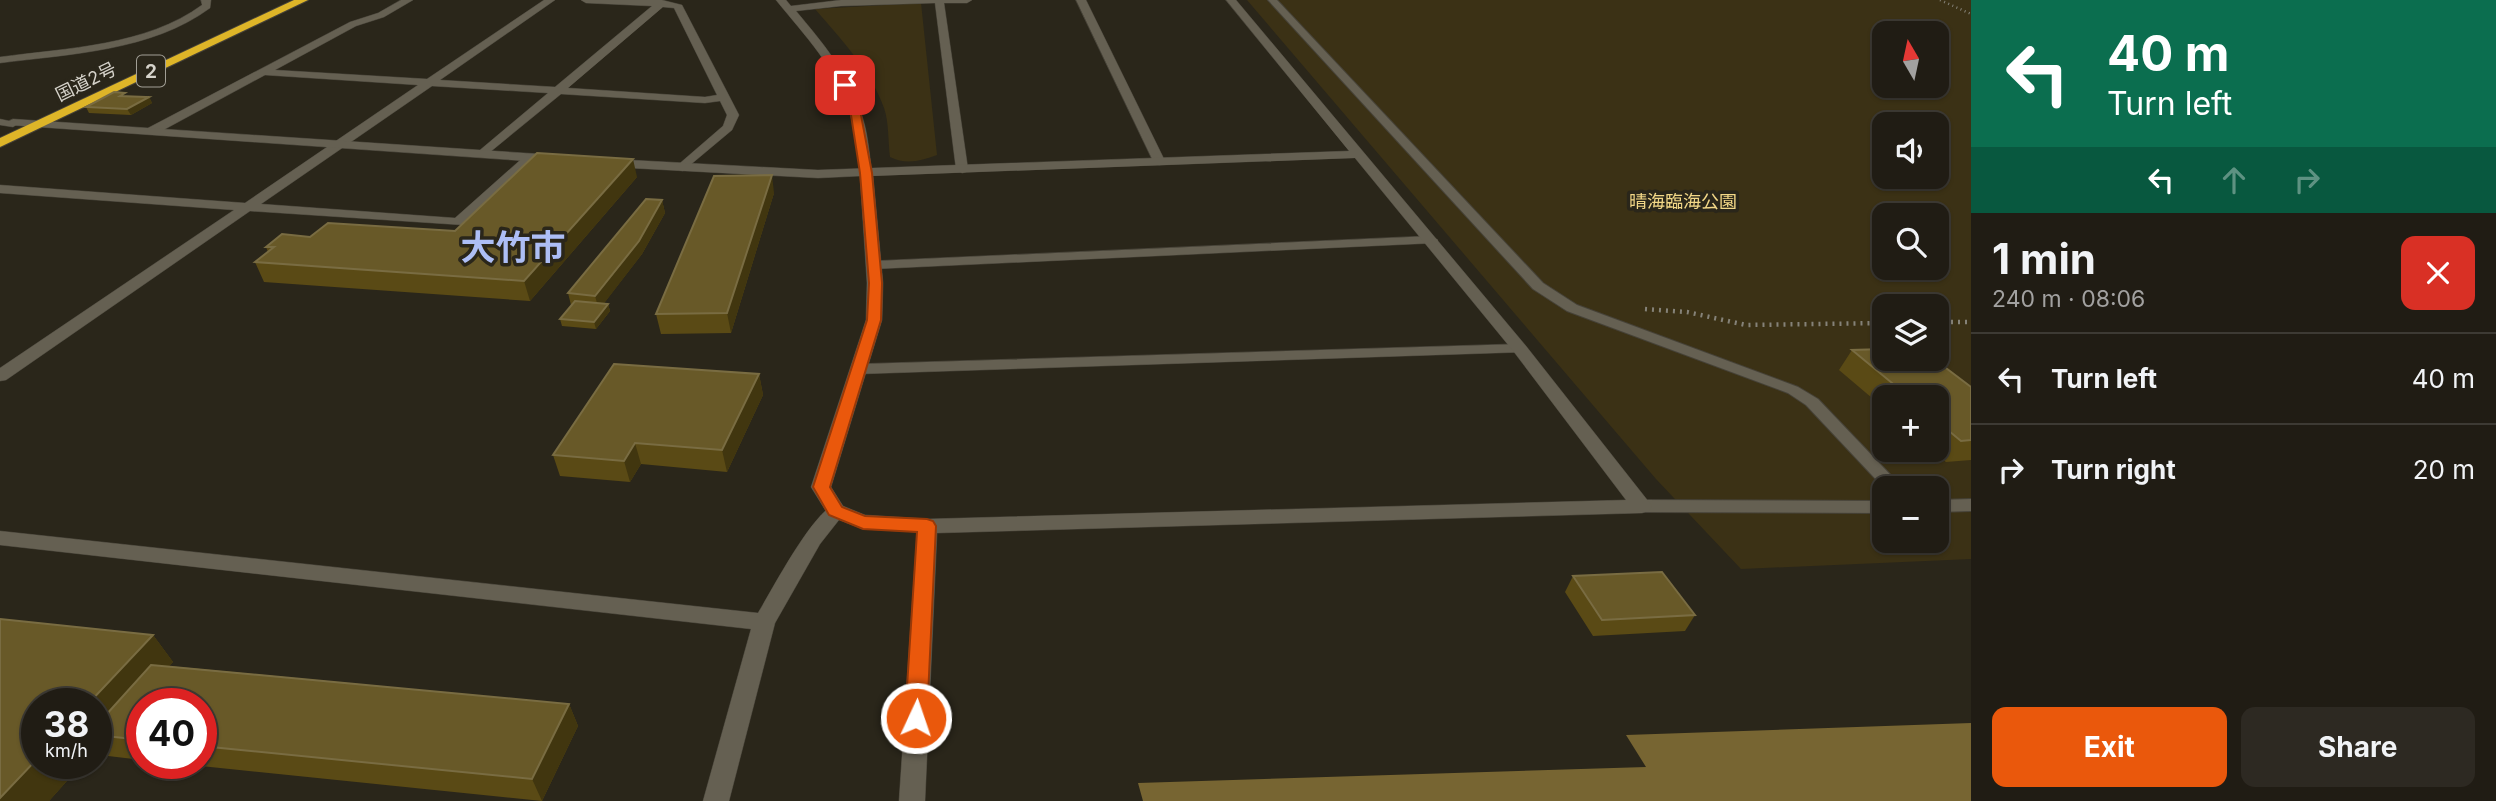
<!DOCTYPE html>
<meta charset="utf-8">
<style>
body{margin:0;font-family:Inter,"Noto Sans JP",sans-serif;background:#2d2922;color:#f1f3f6;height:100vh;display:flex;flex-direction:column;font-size:26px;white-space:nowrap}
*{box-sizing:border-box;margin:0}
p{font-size:23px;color:#a2a1a0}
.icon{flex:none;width:38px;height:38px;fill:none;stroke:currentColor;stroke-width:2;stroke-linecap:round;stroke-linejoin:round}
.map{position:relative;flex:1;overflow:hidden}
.sheet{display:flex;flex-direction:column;background:#201c14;width:525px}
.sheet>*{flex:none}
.top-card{background:#0b6e4f;color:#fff;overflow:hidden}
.needle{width:46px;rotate:351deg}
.buttons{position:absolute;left:1872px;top:21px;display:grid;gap:14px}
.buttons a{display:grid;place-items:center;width:77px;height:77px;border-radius:14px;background:#201c14;box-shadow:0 2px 5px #0004,0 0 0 2px #3d3a34;font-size:35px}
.speed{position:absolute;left:21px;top:688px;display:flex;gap:14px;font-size:35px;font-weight:700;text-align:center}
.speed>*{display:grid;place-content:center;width:91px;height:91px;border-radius:50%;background:#201c14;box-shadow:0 2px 5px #0004,0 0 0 2px #3d3a34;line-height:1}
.speed small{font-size:18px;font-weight:400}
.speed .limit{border:10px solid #d22;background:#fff;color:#111}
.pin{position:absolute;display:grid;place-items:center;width:60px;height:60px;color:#fff;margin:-30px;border-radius:14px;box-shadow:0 4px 10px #0006}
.me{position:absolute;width:77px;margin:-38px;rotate:3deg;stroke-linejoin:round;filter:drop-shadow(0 0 5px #0008)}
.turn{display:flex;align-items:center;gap:24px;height:147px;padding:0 21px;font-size:32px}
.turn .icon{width:91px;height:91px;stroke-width:2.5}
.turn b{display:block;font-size:49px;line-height:60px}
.lanes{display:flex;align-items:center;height:66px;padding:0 21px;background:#0003;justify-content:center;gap:35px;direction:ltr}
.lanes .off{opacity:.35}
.round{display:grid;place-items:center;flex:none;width:74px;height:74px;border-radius:14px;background:#2d2922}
.overview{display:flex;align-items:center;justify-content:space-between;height:119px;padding:0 21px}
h1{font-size:42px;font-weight:700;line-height:52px}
.action{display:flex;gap:14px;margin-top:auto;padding:14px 21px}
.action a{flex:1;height:80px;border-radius:14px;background:#ea580c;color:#fff;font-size:28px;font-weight:700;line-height:80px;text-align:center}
.action a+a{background:#2d2922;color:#f1f3f6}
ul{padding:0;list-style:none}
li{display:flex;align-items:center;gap:21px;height:91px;padding:0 21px;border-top:2px solid #3d3a34}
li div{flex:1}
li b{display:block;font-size:26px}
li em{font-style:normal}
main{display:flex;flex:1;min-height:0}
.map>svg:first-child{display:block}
.green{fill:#3b3115;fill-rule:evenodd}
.water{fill:#776532}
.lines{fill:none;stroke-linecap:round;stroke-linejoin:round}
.lane-casing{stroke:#464238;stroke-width:2}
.street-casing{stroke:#464238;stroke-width:1}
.secondary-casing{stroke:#464238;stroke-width:1}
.highway-casing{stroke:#464238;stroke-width:2}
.path-far1{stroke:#858278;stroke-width:2.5;stroke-dasharray:1 3.5;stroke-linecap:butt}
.path{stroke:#858278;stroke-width:4.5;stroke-dasharray:2 5;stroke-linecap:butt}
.lane{fill:#656052;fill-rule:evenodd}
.street{fill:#656052;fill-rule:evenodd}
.secondary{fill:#656052;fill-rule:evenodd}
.highway{fill:#deb528;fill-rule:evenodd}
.wall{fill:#5a4a15}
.shaded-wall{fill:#41360f}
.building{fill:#685928;stroke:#796c42;stroke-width:2}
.route{fill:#ea580c;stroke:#983908;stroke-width:2}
.labels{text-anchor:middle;stroke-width:7;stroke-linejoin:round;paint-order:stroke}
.far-street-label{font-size:18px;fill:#d6d3cb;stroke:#2a261a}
.far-park-label{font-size:18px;fill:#f2d787;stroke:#2a261a}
.shield{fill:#2a261a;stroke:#a29f96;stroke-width:2}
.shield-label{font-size:19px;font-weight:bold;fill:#d6d3cb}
.town-label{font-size:35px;font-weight:bold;fill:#adbef5;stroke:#2a261a}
</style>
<main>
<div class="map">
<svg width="1971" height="801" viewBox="0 0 1971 801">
<rect width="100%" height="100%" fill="#2a261a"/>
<!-- green -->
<path class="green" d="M1247,0H1971V559L1741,569L1656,479ZM1885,33H1937V86H1885ZM1885,124H1937V177H1885ZM1885,215H1937V268H1885ZM1885,306H1937V359H1885ZM1885,397H1937V450H1885ZM1885,488H1937V541H1885Z
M921,3L937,155C921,161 906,165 890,157C888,141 889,122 884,108C871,71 840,38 815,9Z"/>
<!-- water -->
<path class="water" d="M1971,723V801H1143L1138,783L1646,767L1626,735Z"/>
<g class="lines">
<defs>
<path id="lane" d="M1268,0H1277L1543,283L1577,305L1798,387L1818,399L1903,488L1885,489L1806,405L1788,393L1567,311L1533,289Z
M1971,499V511L1937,512V500Z
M1642,500L1885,501V513L1642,512L1636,510L1633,506L1636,502Z"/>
<path id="street" d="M201,0H211L210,8C152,51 70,54 0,63V57C67,48 146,46 202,5Z
M401,0H413L384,17L356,26L275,70L427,79L544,0H555L440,80L555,87L652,6L586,3L581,0H662L682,5L739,115L732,130L683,171L679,170V164L723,126L727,115L720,101L705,103L561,94L484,157L478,153L480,150L548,93L432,86L261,204L455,218L527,154H535V160L463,225L250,211L6,380L0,381V368L234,210L0,193V185L245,203L418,85L265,75L156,134H148V128L350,22L378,13ZM663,7L674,8L717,95L705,97L568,88Z
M776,0H786L791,6L841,0H972L967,3H944L968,169L966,172L962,173L956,169L935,3L841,6L796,11C822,42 849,74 861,113C868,132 869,153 872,173L866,177L860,173C857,153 856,133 850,114C837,68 805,36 776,0Z
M1076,0H1086L1165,161L1163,164L1159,165L1153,161Z
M0,119L19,123L13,127L0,125Z
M1431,236L1438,240L1436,243L874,269L867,265L874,261Z
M1520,344L1528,349L1526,352L859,374L851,369L859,364Z
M836,504L843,506L846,511L820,544L775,623L729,801H703L751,629L0,545V531L758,613C772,590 813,511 836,504Z"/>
<path id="secondary" d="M1226,0H1236L1526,346L1652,506L1649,511L1642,513L937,533L925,801H899L917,532L863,529L829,516L811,487L866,320L867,283L860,176L818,178L611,167L605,163L611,159L818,170L1349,151ZM1355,158L1514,352L1626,500L927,519L865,515L843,506L831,487L882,320L883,283L873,176Z
M13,119L555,155L561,159L555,163L9,125V121Z"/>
<path id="highway" d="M294,0H308L0,147V138Z"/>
</defs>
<!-- lane casing -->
<use href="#lane" class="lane-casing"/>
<!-- street casing -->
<use href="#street" class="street-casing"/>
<!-- secondary casing -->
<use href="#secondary" class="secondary-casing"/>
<!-- highway casing -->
<use href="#highway" class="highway-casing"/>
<!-- path-far1 -->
<path class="path-far1" d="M1940,0L1971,14"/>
<!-- path -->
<path class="path" d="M1645,309L1687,312L1746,325L1885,323
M1937,322H1971"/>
<!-- lane -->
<use href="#lane" class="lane"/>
<!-- street -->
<use href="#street" class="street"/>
<!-- secondary -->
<use href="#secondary" class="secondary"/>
<!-- highway -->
<use href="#highway" class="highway"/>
</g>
<!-- wall -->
<path class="wall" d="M126,96L149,97L152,103L131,115L89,113L86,107Z
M637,177L530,301L264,282L255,262L268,252L266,247L455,231Z
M774,193L731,333L661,334L656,314Z
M662,200L665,213L642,254L604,303L608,304L610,311L596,329L562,326L560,319L571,305L568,293Z
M1852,350L1971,387V460L1946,462L1931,450H1937V397H1885V409L1839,370Z
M759,374L763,395L727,472L641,464L630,482L560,476L553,455Z
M1573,576L1695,615L1685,631L1593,636L1565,592Z
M0,619L153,635L173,662L169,666L569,704L578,726L542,801L172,763H201V704H142V760L108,756L98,745L96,748V704H37V763H83L49,801H0Z"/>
<!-- shaded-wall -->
<path class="shaded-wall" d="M149,97L152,103L131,115L127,109Z
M633,159L637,177L530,301L524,281Z
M772,175L774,193L731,333L727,313Z
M662,200L665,213L642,254L599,310L595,296Z
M608,304L610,311L596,329L594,322Z
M759,374L763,395L727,472L722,450Z
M635,443L641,464L630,482L624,461Z
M153,635L173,662L107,736L96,735V704H88Z
M569,704L578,726L542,801L532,779Z
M37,759V763H83L49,801H0V798Z"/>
<!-- building -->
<path class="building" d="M114,92L125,93L120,96L149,97L127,109L86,107Z
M537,153L633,159L524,281L255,262L274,247H266L282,234L310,237L328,223L455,231Z
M772,175L727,313L656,314L714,176Z
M646,199L662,200L639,241L595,296L568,293Z
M575,301L608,304L594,322L560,319Z
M1885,349V359H1934L1971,387V440L1961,441L1937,421V397H1909L1852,350Z
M614,364L759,374L722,450L635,443L624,461L553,455Z
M1662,572L1695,615L1602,620L1573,576Z
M0,619L153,635L88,704H37V759L0,798Z
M151,665L569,704L532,779L201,746V704H142V740L96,735V726Z"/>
<!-- route -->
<path class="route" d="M841,82L850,85L861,115L872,173L882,283L881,320L830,487L842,507L865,516L927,519L933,521L936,526L927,718L924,725L916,728L909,725L905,718L917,532L863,529L829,515L813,487L867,320L869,283L860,173L851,115Z"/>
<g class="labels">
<!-- far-street labels -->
<g class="far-street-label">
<text transform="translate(86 82) rotate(-26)" y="6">国道2号</text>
</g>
<!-- far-park labels -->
<g class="far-park-label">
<text x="1683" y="208">晴海臨海公園</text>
</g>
<!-- shield labels -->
<rect class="shield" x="137" y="55.5" width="28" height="31" rx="5"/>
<g class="shield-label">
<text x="151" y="78">2</text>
</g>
<!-- town labels -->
<g class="town-label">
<text x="513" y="260">大竹市</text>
</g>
</g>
</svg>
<div class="buttons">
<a><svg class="needle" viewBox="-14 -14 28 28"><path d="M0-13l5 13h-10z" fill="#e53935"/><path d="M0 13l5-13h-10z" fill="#a2a1a0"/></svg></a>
<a><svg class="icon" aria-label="sound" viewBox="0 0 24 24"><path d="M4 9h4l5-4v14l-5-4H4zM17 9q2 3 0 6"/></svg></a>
<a><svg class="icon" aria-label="search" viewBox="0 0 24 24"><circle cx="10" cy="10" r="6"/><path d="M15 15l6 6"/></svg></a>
<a><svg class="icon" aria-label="layers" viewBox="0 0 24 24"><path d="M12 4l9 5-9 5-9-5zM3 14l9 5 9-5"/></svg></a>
<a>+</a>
<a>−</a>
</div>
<div class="speed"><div>38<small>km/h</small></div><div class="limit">40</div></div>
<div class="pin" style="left:845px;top:85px;background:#d93025"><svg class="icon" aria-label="arrive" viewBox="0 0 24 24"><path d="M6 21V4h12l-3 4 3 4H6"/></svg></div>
<svg class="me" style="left:916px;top:718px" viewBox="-20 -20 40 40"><circle r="17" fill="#ea580c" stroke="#fff" stroke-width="3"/><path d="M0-11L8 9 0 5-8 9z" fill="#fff"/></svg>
</div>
<section class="sheet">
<div class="top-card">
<div class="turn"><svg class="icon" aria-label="left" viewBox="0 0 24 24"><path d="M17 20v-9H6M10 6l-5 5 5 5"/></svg><div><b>40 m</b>Turn left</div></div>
<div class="lanes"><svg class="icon" aria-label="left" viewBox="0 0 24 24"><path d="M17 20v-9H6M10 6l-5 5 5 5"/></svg><svg class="icon off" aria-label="ahead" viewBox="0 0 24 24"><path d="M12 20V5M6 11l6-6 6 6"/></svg><svg class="icon off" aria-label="right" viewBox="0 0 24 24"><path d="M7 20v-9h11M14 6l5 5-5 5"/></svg></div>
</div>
<div class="overview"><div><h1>1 min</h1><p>240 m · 08:06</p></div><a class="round" style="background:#d93025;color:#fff"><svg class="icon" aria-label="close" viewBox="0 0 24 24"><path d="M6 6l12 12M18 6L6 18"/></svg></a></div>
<ul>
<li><svg class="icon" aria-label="left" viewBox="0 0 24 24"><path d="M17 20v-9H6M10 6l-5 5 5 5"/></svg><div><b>Turn left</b></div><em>40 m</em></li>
<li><svg class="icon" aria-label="right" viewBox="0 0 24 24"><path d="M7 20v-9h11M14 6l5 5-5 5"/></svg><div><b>Turn right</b></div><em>20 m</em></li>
</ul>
<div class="action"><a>Exit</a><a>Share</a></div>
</section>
</main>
